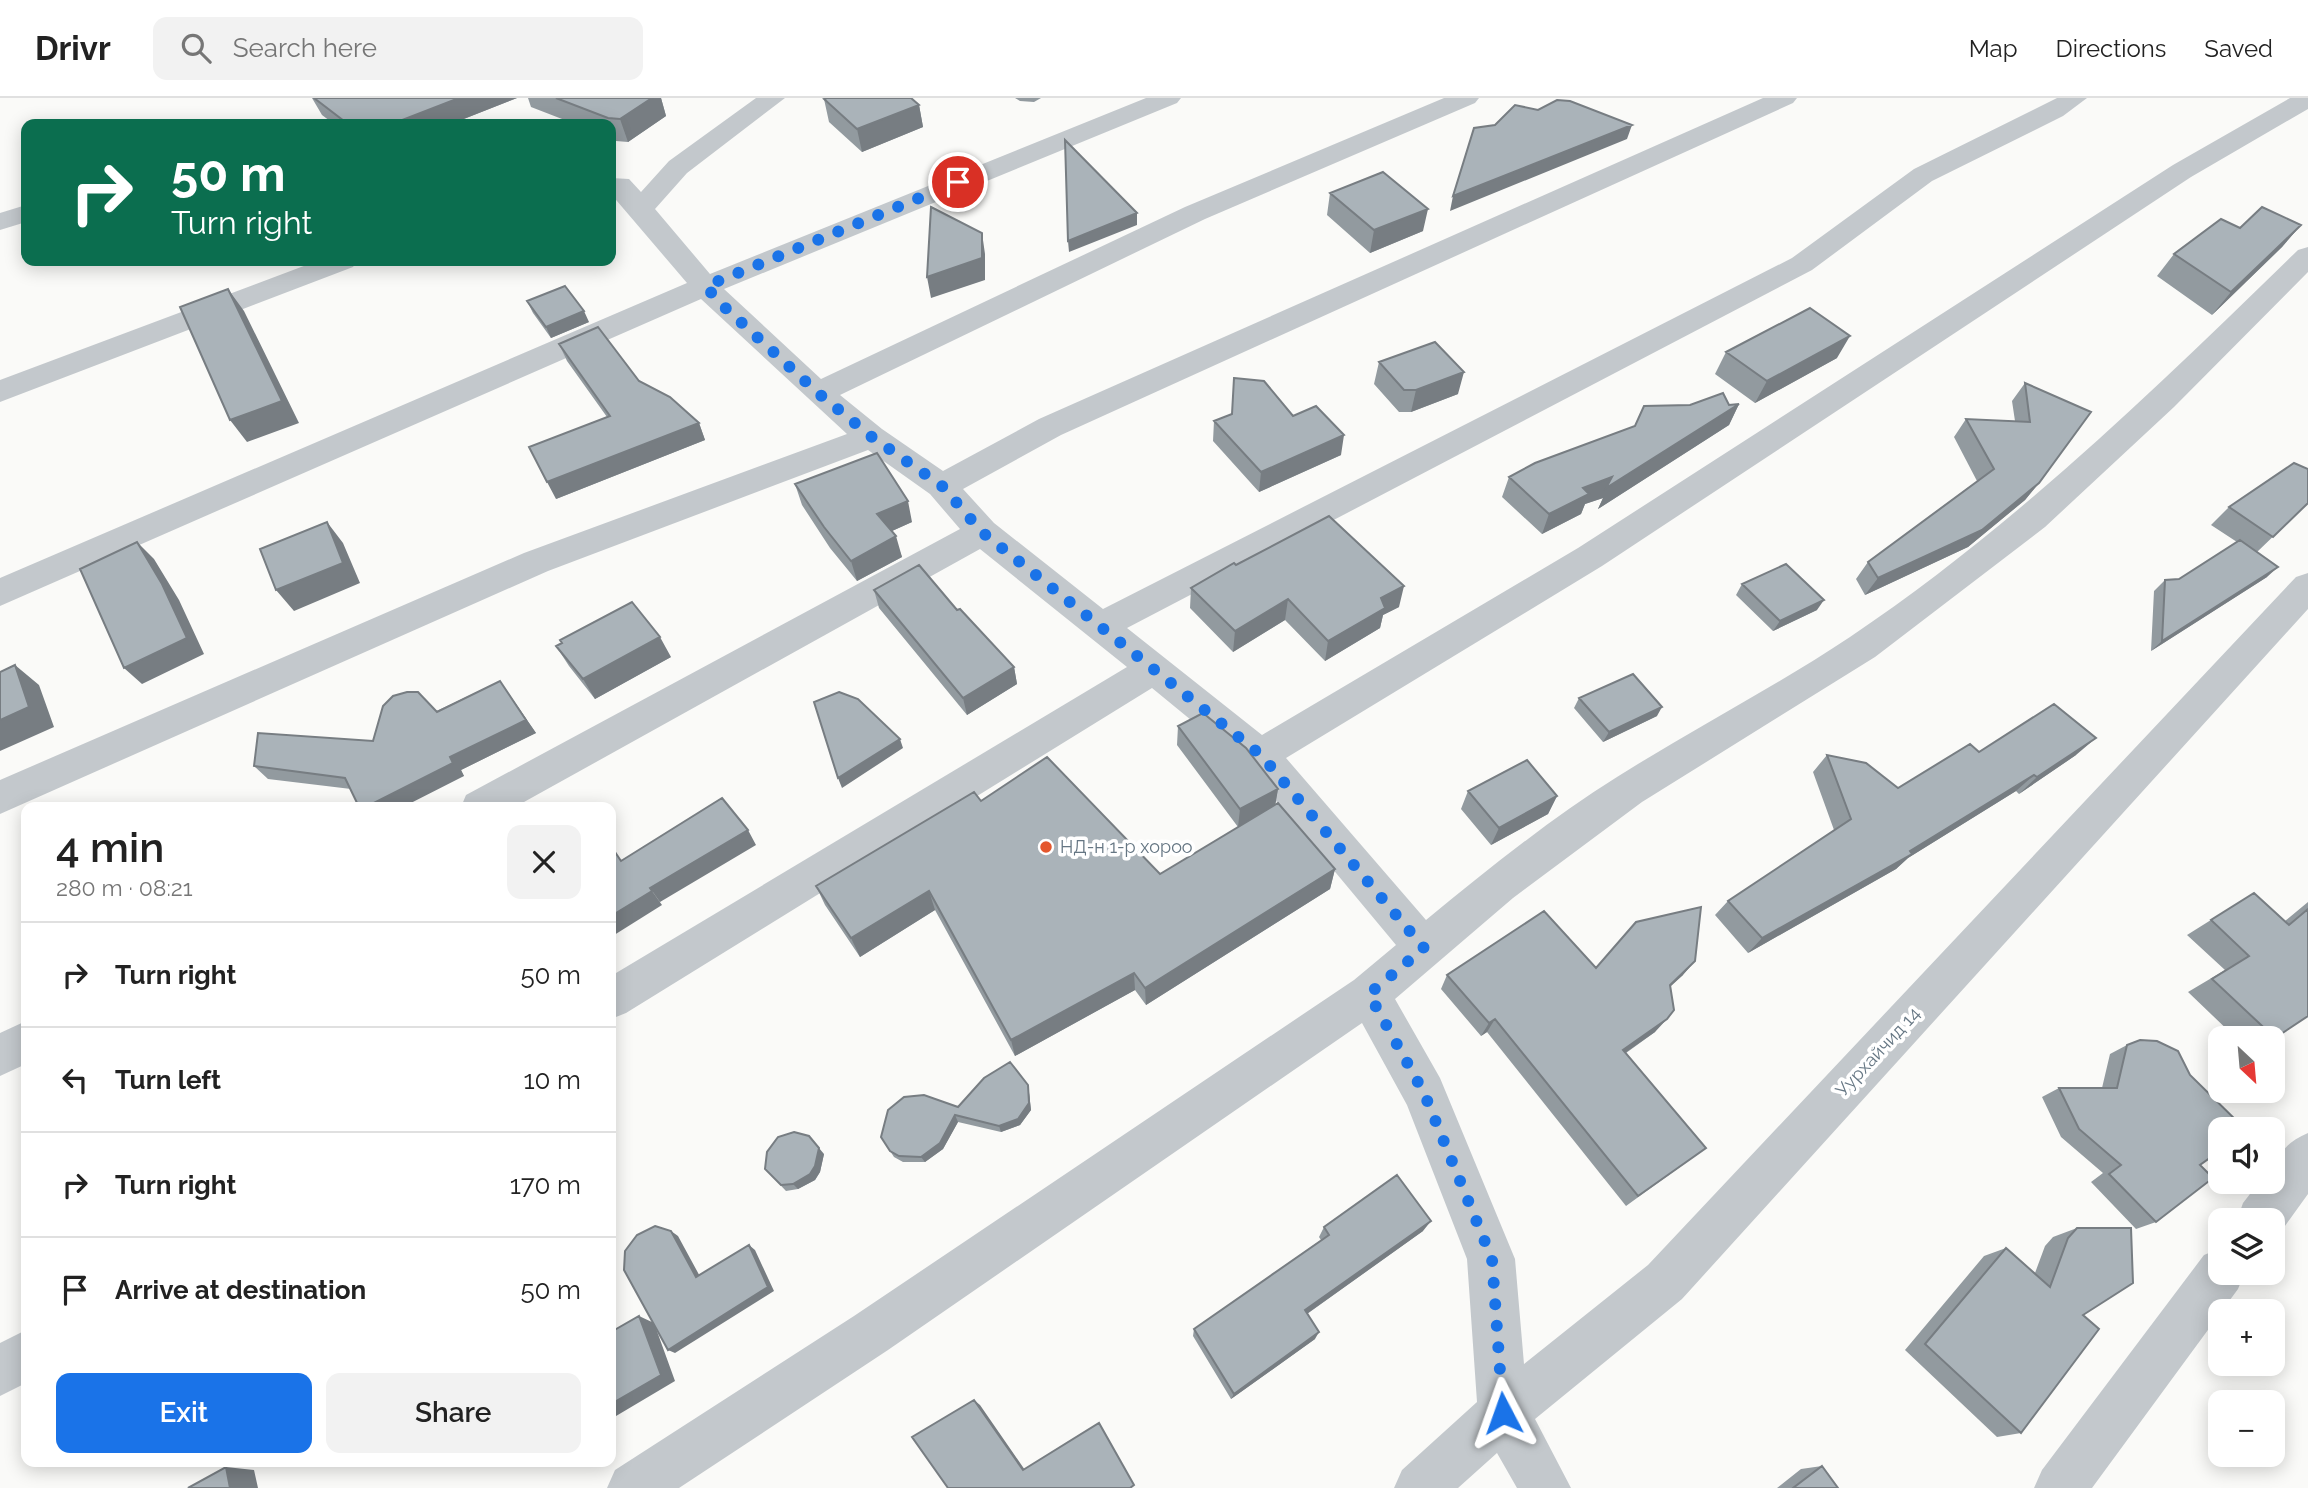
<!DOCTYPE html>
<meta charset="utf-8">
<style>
body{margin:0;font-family:Raleway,sans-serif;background:#f2f2f2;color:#222;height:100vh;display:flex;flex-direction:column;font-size:26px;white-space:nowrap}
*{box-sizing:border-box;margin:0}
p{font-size:23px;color:#767676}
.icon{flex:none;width:38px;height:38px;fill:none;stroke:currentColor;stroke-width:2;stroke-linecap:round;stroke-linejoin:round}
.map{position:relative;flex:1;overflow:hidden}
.details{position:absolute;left:21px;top:704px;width:595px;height:665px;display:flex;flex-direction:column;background:#fff;border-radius:14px;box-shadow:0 4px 18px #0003}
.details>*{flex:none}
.guide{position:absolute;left:21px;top:21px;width:595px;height:147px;border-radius:14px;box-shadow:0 4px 18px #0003;background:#0b6e4f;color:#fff;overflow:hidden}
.needle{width:46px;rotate:154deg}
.controls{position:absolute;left:2208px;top:928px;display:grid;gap:14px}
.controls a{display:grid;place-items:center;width:77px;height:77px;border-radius:14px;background:#fff;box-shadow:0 4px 18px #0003;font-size:35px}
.pin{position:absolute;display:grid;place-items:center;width:60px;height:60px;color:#fff;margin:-30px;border:4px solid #fff;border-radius:50%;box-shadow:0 2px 7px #0007}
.me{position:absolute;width:77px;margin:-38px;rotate:356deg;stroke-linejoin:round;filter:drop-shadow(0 0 5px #0008)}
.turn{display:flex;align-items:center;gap:24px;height:147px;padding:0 35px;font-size:32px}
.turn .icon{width:91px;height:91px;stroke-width:2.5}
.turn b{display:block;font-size:49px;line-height:60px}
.round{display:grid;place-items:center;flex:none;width:74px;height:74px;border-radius:14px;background:#f2f2f2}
.overview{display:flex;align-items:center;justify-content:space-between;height:119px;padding:0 35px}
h1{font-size:42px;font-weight:600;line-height:52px}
.primary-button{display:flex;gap:14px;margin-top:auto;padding:14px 35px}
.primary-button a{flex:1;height:80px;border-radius:14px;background:#1a73e8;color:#fff;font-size:28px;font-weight:600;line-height:80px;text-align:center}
.primary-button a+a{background:#f2f2f2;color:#222}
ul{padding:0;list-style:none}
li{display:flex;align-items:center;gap:21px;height:105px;padding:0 35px;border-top:2px solid #e0e0e0}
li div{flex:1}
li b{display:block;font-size:26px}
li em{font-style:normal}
header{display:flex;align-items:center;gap:42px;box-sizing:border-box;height:98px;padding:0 35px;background:#fff;border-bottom:2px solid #e0e0e0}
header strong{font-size:33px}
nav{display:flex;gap:38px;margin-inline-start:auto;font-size:24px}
.search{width:490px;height:63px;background:#f2f2f2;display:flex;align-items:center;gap:18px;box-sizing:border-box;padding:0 24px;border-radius:14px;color:#767676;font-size:26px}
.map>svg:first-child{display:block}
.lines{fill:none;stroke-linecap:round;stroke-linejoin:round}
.street{fill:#c3c8cc;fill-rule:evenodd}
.wall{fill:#929a9f}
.shaded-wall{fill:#777d82}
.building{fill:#aab3b9;stroke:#777d82;stroke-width:2}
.route{stroke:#1a73e8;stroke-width:12;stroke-dasharray:0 21.6}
.poi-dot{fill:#e4572e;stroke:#fff;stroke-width:2.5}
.labels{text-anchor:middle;stroke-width:7;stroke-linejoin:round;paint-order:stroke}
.poi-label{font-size:18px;fill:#657683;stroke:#fff;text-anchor:start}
.street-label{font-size:18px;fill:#657683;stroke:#fff}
</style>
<header>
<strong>Drivr</strong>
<div class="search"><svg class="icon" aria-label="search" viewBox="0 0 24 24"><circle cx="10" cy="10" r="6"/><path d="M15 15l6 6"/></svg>Search here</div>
<nav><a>Map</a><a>Directions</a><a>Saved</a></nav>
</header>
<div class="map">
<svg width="2308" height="1390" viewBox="0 0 2308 1390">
<rect width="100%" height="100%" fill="#fafaf8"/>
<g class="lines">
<!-- street -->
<path class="street" d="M756,0H785L687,75L655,111L710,176L1146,0H1181L1177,5L724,191L821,281L1185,109L1444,0H1479L1475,5L1205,121L840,297L882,331L943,373L1039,321L1763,0H1797L1793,5L1061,337L963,391L994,425L1103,511L1792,160L1914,71L2057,0H2087L2063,18L1932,83L1812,172L1127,530L1262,637L1578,450L2173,67L2290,0H2308V11L2191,79L1602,468L1286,660L1426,822C1487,772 1550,721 1617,679C1693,631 1775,589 1850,539C2015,428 2156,290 2298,152L2308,149V174L2174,309L2045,429L1875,559L1642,704L1513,800L1395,901L1440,980L1515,1161L1524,1266L1648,1167L2296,479L2308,475V511L1682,1201L1535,1321L1571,1390H1517L1497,1355L1458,1390H1394L1402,1372L1477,1304L1467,1161L1407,1007L1362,925L888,1252L679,1390H607L615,1372L854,1218L1354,882L1396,847L1247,668L1152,590L626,915L611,921V878L1127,569L980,451L515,709H461L466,697L960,431L930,396L868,352L548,473L0,716V682L524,455L847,336L701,201L0,508V480L687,185L611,96V80L629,81L641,94L669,63Z
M26,107V124L0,132V115Z
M317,163H357L353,169L0,304V282Z
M26,923V966L0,978V935Z
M2308,1035V1096L2277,1139L2273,1140V1122H2237L2243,1105L2260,1083H2273C2273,1059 2286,1044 2308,1035Z
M2221,1150V1174H2245L2238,1191L2092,1390H2034L2042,1372L2204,1157Z
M26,1232V1285L0,1298V1245Z"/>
</g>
<!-- wall -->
<path class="wall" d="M312,0H517L451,26H334L322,17Z
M528,0H661L666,18L628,44L616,43L611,40V26H575L531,9Z
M1015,0H1041L1034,4L1020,3Z
M824,1L919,7L923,29L862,54L829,24Z
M1330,95L1423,133L1370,155L1327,117Z
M2301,127L2282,149L2212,217L2157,178L2174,156L2240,130Z
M527,203L589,224L551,240L533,215Z
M559,246L639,283L699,325L705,342L556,401L607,319L567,263Z
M1726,254L1837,260L1755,305L1715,276Z
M1379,264L1458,296L1411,314H1399L1374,286Z
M2025,285L2039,385L2025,402L1968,449L1865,497L1856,481L1868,464L1977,383L1954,339L1966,321L2015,323L2012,303Z
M1739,306L1729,327L1598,411L1603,400L1585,406L1581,416L1542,436L1502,399L1509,379L1729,307Z
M1293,318L1341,357L1259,394L1213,343L1214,323Z
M795,386L912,424L892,433L902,459L857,483L830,450L802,407Z
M2308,405L2257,454L2267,479L2151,553L2154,493L2165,482L2179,481L2237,444L2211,427L2229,409Z
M1236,467L1399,509L1383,517L1380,530L1325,563L1285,522L1233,554L1190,510L1191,490Z
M1742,486L1817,512L1773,533L1736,497Z
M874,492L957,512L1014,569L1017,586L967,617L879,510Z
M556,548L671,559L595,601L569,568Z
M500,583L536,635L461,672L464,678L351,691L268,681L254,668L373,643Z
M1579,600L1657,618L1603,644L1574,610Z
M1178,628L1278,691L1275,706L1335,771L1330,791L1146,907L1135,892L1015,958L935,812L860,859L825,807L816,788L981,703L1160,776L1238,729L1177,647Z
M1979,654L2076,657L2019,696L2016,693L1908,760L1896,771L1748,855L1715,817L1728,803L1834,732L1813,674L1827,657L1898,690Z
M1468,693L1557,698L1548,716L1491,747L1461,711Z
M2254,795L2285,823L2308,804V918L2273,941V940H2236L2188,894L2225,872L2187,837Z
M1596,870L1683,877L1670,888L1655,934L1626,955L1706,1050L1626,1108L1487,934L1481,938L1441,891L1447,877Z
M2127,947L2200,1067L2156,1124L2136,1131L2091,1084L2103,1075L2061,1039L2042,999L2059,990H2102L2110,956Z
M1029,994L1031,1012L1020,1027L1001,1034L958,1024L943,1051L925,1064H903L894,1059L881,1039L958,1009Z
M824,1056L820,1074L815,1082L798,1091L786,1093L765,1071Z
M1324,1129L1423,1133L1307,1216L1315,1241L1231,1301L1193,1238L1194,1231L1321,1142L1319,1139Z
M2077,1130L2083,1217L2021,1335L1997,1339L1905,1252L1984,1158L2006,1150L2035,1175L2045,1148L2053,1139Z
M1822,1368L1838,1390H1777L1801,1371Z"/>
<!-- shaded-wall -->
<path class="shaded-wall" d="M459,0H517L451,26H392Z
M652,0H661L666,18L628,44L620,21Z
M919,7L923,29L862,54L857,31Z
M1632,27L1627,41L1450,113L1453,98Z
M1428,111L1423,133L1370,155L1374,132Z
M1137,115V127L1069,154L1068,143Z
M2301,127L2282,149L2212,217L2231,194Z
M982,135L985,156V182L931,200L927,179Z
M228,191L244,213L299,325L247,344L230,322Z
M584,213L589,224L551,240L546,229Z
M1850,238L1837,260L1755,305L1767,283Z
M1464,274L1458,296L1411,314L1416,292Z
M1739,306L1729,327L1598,411L1603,400L1585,406L1581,416L1542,436L1549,416L1583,390Z
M699,325L705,342L556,401L547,384Z
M1344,337L1341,357L1259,394L1261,374Z
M2039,385L2025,402L1968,449L1865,497L1878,480Z
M908,403L912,424L883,437L877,416Z
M327,424L343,445L360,485L294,513L276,492Z
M896,438L902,459L857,483L851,463Z
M137,444L154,461L179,502L204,556L142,586L124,570Z
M2278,469L2267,479L2151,553L2162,543Z
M1404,488L1399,509L1383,517L1380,530L1325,563L1328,543L1381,500Z
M1288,501L1285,522L1233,554L1235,533Z
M1824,502L1817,512L1773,533L1780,523Z
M660,539L671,559L595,601L583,581Z
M15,567L39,587L54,629L0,653V622Z
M1014,569L1017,586L967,617L963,600Z
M500,583L536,635L461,672L464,678L403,709H366L450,659Z
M1662,609L1657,618L1603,644L1609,634Z
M2096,640L2076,657L2019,696L2037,679Z
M900,641L903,650L842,690L838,680Z
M2034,677L2016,693L1908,760L1896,771L1748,855L1762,840L1910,753Z
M1278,691L1275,709L1238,729L1240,711Z
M1557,698L1548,716L1491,747L1499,730Z
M748,732L756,747L660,804L650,790Z
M1335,771L1330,791L1146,907L1145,890Z
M652,793L662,807L611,839V818Z
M929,793L935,812L860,859L851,840Z
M1695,863L1683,877L1658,900L1670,887Z
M1134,875L1135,892L1015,958L1011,942Z
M1495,921L1487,934L1481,938L1489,925Z
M1667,921L1655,934L1612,964L1623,952Z
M1028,987L1031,1012L1020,1027L1001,1034L999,1028Z
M955,1017L958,1024L943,1051L925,1064L921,1059Z
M819,1050L824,1056L820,1074L815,1082L798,1091L793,1086Z
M1431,1123L1423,1133L1301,1220L1305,1212Z
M671,1133L678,1138L703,1184L696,1179Z
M749,1147L755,1152L774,1193L675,1255L668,1252Z
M639,1218L654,1225L675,1283L611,1321V1306Z
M1319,1234L1315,1241L1231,1301L1234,1296Z
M974,1302L980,1307L1027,1375L1023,1372Z
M226,1369L254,1372L258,1390H230Z"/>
<!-- building -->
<path class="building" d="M314,0H459L392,26H348Z
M556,0H652L620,21L608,20Z
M827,0H911L919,7L857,31L824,1Z
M1557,2L1570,3L1632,27L1453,98L1474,30L1495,27L1515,7L1538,12Z
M1065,42L1137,115L1068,143Z
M1383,74L1428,111L1374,132L1330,95Z
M931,109L982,135V160L927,179Z
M2262,109L2301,127L2231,194L2174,156L2221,121L2240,130Z
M565,188L584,213L546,229L527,203Z
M228,191L282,303L230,322L180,209Z
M1810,210L1850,238L1767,283L1726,254Z
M598,229L639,283L670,299L699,325L547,384L529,349L610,318L559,246Z
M1435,244L1464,274L1416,292H1404L1379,264Z
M1234,280L1264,283L1293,318L1316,308L1344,337L1261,374L1214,323L1232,316Z
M2025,285L2091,314L2039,385L1982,432L1878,480L1868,464L1994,371L1966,321L2030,324Z
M1723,295L1729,307L1739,306L1606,390L1612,379L1583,390L1589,396L1549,416L1509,379L1535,365L1635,328L1644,308L1690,307Z
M877,355L908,403L877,416L896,438L851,463L824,429L795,386Z
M2294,365L2308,371V405L2273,439L2229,409Z
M1329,418L1404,488L1381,500L1385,510L1328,543L1288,501L1235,533L1191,490L1234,465L1236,467Z
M327,424L343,465L276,492L260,451Z
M2240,442L2278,469L2162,543L2165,482L2179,481Z
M137,444L162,486L187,540L124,570L80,471Z
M1786,466L1824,502L1780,523L1742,486Z
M919,467L957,512L960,511L1014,569L963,600L874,492Z
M632,504L660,539L583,581L556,548L562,545L560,542Z
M15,567L29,609L0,622V574Z
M1633,576L1662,609L1609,634L1579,600Z
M500,583L526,622L450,659L453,665L366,709H359L345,680L254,668L258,635L373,643L383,608L393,598L407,594H418L437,614Z
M839,594L858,601L900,641L838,680L814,604Z
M2054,606L2096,640L2037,679L2034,677L1910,753L1912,756L1762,840L1728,803L1851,721L1827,657L1866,665L1898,690L1970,646L1979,654Z
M1203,615L1246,650L1278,691L1240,711L1178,628Z
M1047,659L1160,776L1278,705L1335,771L1145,890L1134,875L1011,942L929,793L851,840L816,788L974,694L981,703Z
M1527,662L1557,698L1499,730L1468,693Z
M722,700L748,732L650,790L652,793L611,818V748L621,763Z
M2254,795L2289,827L2308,811V918L2275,940L2212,881L2249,858L2211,822Z
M1701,809L1695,863L1670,887L1674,912L1667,921L1623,952L1706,1050L1638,1098L1495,921L1489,925L1447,877L1544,813L1596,870L1636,824Z
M2140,942L2157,943L2178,953L2190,977L2245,1031H2221V1052L2200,1067L2213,1080L2156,1124L2109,1076L2121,1067L2079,1031L2059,990H2117L2127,947Z
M1010,964L1028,987L1029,1005L1018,1021L999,1028L955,1017L940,1045L921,1059L899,1058L890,1053L881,1039L888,1012L904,999L924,997L958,1009L984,980Z
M794,1034L809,1038L819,1050L815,1068L810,1076L793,1086L781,1087L765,1071L767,1054L778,1039Z
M1397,1077L1431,1123L1305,1212L1319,1234L1234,1296L1194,1231L1329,1137L1324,1129Z
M655,1128L671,1133L696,1179L749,1147L768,1189L668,1252L624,1172L625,1153L637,1137Z
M2077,1130H2131L2133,1185L2083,1217L2099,1231L2021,1335L1925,1246L2006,1150L2050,1189L2068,1140Z
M639,1218L661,1277L611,1306V1234Z
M974,1302L1023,1372L1099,1325L1134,1387L1130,1390H948L912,1339Z
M1822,1368L1838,1390H1793Z
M226,1369L230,1390H188Z"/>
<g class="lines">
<!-- route -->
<path class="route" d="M958,84L706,188L718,203L818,295L872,339L942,388L982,434L1261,657L1424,850L1369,896L1424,995L1492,1161L1503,1315"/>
</g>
<!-- markers -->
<circle class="poi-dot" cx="1046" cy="749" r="7"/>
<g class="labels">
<!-- poi labels -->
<g class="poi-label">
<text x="1060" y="755">НД-н 1-р хороо</text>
</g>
<!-- street labels -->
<g class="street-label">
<text transform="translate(1878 954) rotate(-47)" y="6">Уурхайчид 14</text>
</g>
</g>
</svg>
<div class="controls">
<a><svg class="needle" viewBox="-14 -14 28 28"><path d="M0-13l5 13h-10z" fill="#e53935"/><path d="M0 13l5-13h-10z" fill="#767676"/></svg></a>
<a><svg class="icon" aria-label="sound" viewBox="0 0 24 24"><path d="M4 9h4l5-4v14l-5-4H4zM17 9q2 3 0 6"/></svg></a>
<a><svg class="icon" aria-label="layers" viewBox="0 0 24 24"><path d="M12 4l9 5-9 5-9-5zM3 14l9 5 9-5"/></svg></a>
<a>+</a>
<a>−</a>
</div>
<div class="pin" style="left:958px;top:84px;background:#d93025"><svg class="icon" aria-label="arrive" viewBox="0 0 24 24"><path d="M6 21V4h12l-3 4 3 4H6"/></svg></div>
<svg class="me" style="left:1503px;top:1315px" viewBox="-20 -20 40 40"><path d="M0-17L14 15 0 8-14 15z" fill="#1a73e8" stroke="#fff" stroke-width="4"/></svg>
<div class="guide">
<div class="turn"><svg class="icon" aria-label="right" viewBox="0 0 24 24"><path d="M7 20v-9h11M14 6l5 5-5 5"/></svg><div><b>50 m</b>Turn right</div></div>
</div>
<section class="details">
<div class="overview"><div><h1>4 min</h1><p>280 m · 08:21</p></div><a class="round"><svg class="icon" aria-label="close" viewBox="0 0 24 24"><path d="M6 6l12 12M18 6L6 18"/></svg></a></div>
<ul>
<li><svg class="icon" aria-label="right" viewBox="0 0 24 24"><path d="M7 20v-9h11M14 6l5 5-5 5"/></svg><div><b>Turn right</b></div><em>50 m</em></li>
<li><svg class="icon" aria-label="left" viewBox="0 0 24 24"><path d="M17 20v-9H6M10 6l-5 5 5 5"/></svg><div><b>Turn left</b></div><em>10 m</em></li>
<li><svg class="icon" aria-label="right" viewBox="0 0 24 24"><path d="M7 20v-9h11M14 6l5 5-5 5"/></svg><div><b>Turn right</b></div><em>170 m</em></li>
<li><svg class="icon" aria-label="arrive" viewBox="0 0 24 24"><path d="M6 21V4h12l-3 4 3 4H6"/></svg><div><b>Arrive at destination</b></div><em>50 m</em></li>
</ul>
<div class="primary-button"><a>Exit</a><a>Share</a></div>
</section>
</div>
